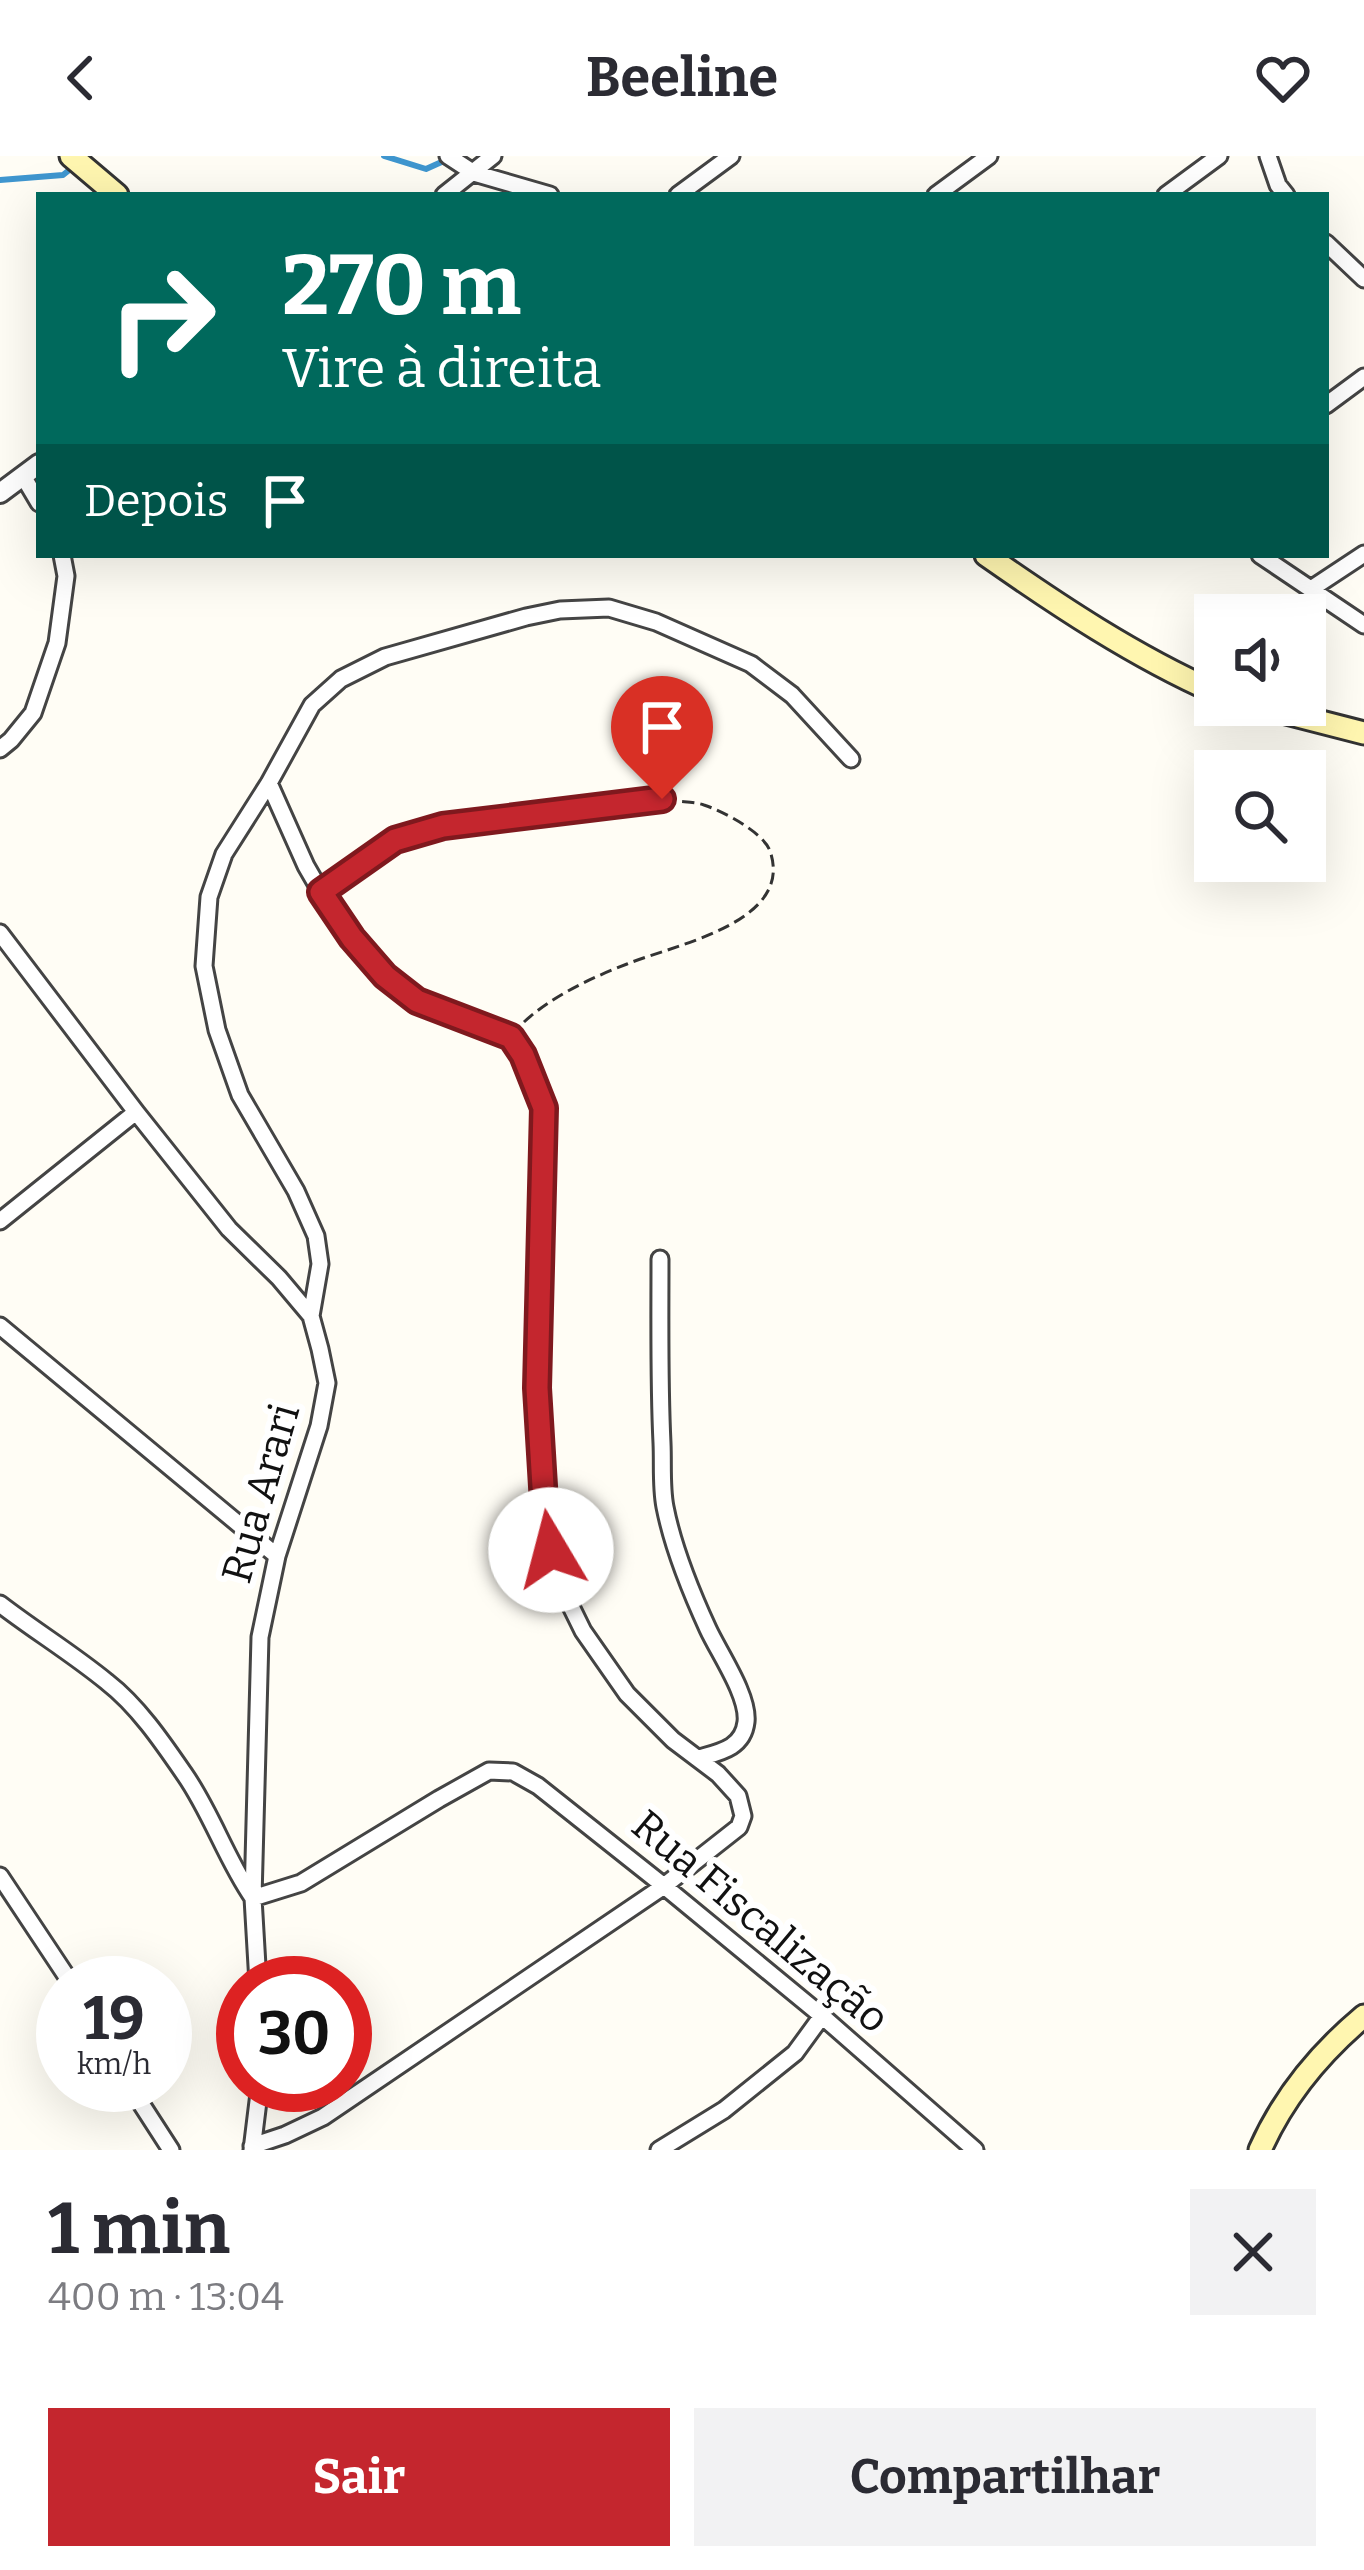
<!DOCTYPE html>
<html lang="pt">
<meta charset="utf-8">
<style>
body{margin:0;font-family:Bitter,serif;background:#f2f2f3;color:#2b2b33;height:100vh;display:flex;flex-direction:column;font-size:45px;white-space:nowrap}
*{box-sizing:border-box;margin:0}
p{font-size:39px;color:#7c7c81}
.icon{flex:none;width:66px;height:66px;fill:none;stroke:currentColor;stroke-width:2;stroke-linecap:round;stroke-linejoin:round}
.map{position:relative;height:1994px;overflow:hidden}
.panel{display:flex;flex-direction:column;background:#fff;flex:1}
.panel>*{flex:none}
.guide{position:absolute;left:36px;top:36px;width:1293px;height:366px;border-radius:0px;box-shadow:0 12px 48px #0002;background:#00695c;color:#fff;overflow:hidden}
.tools{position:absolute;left:1194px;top:438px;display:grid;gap:24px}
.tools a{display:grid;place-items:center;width:132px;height:132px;border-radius:0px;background:#fff;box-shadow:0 12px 48px #0002;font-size:60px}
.speed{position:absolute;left:36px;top:1800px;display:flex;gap:24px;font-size:60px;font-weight:700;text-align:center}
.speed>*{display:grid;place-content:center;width:156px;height:156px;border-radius:50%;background:#fff;box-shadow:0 12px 48px #0002;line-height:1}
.speed small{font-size:30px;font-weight:400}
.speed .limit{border:18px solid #d22;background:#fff;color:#111}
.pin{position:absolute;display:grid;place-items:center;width:102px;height:102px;color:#fff;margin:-123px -51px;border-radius:50% 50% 50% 0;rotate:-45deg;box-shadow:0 0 12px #0007}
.pin .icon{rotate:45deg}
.me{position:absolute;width:132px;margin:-66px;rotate:352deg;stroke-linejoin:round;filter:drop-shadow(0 0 9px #0008)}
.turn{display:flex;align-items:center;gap:42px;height:252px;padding:0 48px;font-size:54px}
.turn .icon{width:156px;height:156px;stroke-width:2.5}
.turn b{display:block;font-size:84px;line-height:102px}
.then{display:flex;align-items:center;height:114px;padding:0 48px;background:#0003;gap:24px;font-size:45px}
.round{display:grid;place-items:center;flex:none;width:126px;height:126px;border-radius:0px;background:#f2f2f3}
.head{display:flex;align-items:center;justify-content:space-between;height:204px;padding:0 48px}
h1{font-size:72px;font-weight:700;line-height:90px}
.button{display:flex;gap:24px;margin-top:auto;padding:24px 48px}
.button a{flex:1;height:138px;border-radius:0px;background:#c4262e;color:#fff;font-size:48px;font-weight:700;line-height:138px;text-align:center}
.button a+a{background:#f2f2f3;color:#2b2b33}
header{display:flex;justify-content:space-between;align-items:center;height:156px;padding:0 48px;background:#fff;font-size:54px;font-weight:700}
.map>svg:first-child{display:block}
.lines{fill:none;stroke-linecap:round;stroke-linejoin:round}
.stream{stroke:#3f96cf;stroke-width:6}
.minor-casing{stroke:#444;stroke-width:21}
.tertiary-casing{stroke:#444;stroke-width:24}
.secondary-casing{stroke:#333;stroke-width:27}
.path{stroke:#333;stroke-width:3;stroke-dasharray:12 6;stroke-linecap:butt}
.minor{stroke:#fff;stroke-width:15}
.tertiary{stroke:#fff;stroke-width:18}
.secondary{stroke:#fff6b0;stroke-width:21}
.route-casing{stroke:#7f191e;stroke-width:30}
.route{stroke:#c4262e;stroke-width:21}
.labels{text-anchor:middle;stroke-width:12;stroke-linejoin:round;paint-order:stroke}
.street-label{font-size:42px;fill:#111;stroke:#fff}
</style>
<header><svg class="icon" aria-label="back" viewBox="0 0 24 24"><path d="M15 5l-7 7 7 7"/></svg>Beeline<svg class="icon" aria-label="heart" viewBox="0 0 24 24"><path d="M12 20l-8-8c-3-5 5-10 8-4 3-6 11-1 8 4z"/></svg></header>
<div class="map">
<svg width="1364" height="1994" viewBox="0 0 1364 1994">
<rect width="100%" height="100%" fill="#fffdf5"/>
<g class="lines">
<!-- stream -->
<path class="stream" d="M384,0L426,13L446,4
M0,24L63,19L68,15"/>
<defs>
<path id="minor" d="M448,0L474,17L550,39
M1268,0L1278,29L1286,39
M444,39L493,0
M678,39L731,0
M936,39L989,0
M1166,39L1219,0
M1326,87L1364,123
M1326,249L1364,221
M23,320L39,347
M1260,399L1364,469
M1311,433L1364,398
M0,593L11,584L33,557L57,487L66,420L62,399
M321,736L395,684L443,671L662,642
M0,777L136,956L229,1073L279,1122L311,1160L320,1193L327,1227L319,1270L277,1400L260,1481L253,1742L258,1827
M0,1065L136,956
M660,1103C660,1164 659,1226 662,1287C663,1308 661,1331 665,1351C673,1392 691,1436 708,1473C719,1497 749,1540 746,1566C743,1592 720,1596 699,1602
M311,1160L320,1108L316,1080L296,1035L240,939L217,874L204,810L209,741L224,698L269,627L312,549L341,523L385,501L526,461L560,454L609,452L656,466L751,508L792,539L851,603
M0,1170L277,1400
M0,1448C35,1475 73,1498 107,1526C138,1550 163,1587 185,1619C212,1658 226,1703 253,1742
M0,1720L71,1827
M253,1742L301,1727L439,1643L489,1615L513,1616L538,1630L664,1730L822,1860L975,1994
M129,1929L171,1994
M252,1990L285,1979L323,1961L664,1730L739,1671L743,1660L738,1640L718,1618L673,1584L627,1538L583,1475L558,1424L545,1363L537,1231L544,952L523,899L511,881L417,845L385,820L352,783L321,736L306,710L269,627
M252,1994L260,1929
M659,1994L724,1954L795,1897L822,1860"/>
<path id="tertiary" d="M0,337L39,308"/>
<path id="secondary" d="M71,0L117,39
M986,399C1059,450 1134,500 1215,536
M1255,549L1364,577
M1260,1994C1283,1942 1321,1896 1364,1860"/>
</defs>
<!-- minor casing -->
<use href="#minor" class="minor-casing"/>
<!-- tertiary casing -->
<use href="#tertiary" class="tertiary-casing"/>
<!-- secondary casing -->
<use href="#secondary" class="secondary-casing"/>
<!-- path -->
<path class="path" d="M524,866C552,840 591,822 627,808C673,789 795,767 770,695C764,677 723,655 704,649C696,646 685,646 677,645"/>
<!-- minor -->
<use href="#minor" class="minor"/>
<!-- tertiary -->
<use href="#tertiary" class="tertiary"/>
<!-- secondary -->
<use href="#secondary" class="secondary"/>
</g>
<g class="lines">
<defs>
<path id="route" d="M551,1394L545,1363L537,1232L544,952L523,899L511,881L417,845L385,820L352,782L321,736L395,684L443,670L662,643"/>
</defs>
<!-- route casing -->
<use href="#route" class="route-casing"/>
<!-- route -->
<use href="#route" class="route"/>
</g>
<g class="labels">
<!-- street labels -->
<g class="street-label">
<text transform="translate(260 1337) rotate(-74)" y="15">Rua Arari</text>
<text transform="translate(761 1765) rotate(40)" y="15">Rua Fiscalização</text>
</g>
</g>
</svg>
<div class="tools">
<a><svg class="icon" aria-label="sound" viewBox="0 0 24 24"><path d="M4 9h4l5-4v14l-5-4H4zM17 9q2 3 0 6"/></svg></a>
<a><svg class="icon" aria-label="search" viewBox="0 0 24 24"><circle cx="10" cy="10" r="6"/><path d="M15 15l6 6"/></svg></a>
</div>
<div class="speed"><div>19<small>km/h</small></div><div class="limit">30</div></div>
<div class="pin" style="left:662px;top:643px;background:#d93025"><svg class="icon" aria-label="arrive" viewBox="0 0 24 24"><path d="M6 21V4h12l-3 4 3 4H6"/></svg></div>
<svg class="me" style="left:551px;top:1394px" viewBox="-20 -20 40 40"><circle r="19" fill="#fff"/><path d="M0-13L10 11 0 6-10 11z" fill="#c4262e"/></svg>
<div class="guide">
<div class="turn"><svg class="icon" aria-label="right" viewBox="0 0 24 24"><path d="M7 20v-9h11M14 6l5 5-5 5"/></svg><div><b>270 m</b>Vire à direita</div></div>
<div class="then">Depois<svg class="icon" aria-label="arrive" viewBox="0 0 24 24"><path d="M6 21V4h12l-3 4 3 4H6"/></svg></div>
</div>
</div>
<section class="panel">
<div class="head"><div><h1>1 min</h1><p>400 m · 13:04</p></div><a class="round"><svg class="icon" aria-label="close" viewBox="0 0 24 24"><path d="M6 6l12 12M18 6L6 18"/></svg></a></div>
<div class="button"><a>Sair</a><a>Compartilhar</a></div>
</section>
